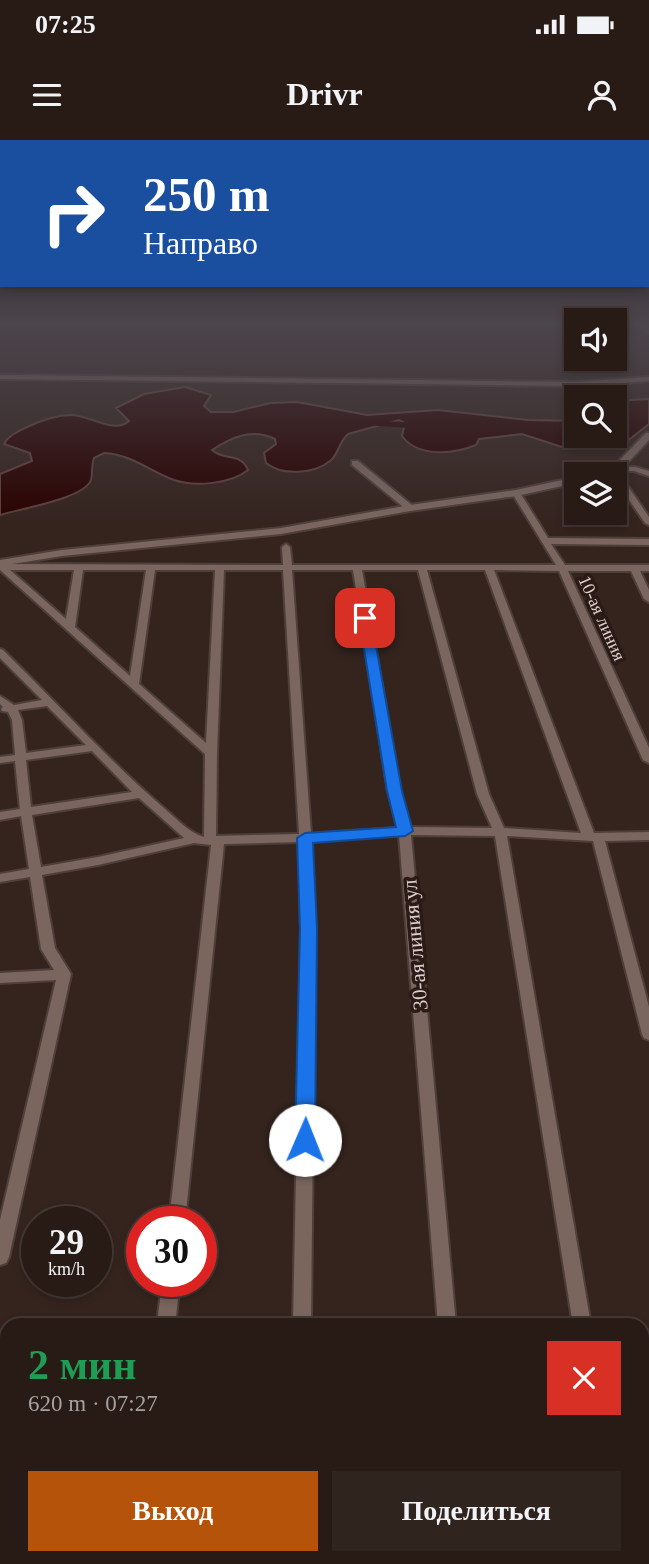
<!DOCTYPE html>
<html lang="ru">
<meta charset="utf-8">
<style>
body{margin:0;font-family:"Times New Roman",serif;background:#30241f;color:#f1f3f6;height:100vh;display:flex;flex-direction:column;font-size:26px;white-space:nowrap}
*{box-sizing:border-box;margin:0}
p{font-size:23px;color:#a5a1a1}
.icon{flex:none;width:38px;height:38px;fill:none;stroke:currentColor;stroke-width:2;stroke-linecap:round;stroke-linejoin:round}
.map{position:relative;flex:1;overflow:hidden}
.panel{position:absolute;left:0px;top:1178px;width:649px;height:247px;display:flex;flex-direction:column;background:#281b16;border-radius:21px 21px 0 0;box-shadow:0 4px 10px #0003,0 0 0 2px #443935}
.panel>*{flex:none}
.top-card{position:absolute;left:0px;top:0px;width:649px;height:147px;box-shadow:0 4px 10px #0003,0 0 0 2px #443935;background:#1a4fa0;color:#fff;overflow:hidden}
.fabs{position:absolute;left:564px;top:168px;display:grid;gap:14px}
.fabs a{display:grid;place-items:center;width:63px;height:63px;border-radius:0px;background:#281b16;box-shadow:0 4px 10px #0003,0 0 0 2px #443935;font-size:35px}
.speed{position:absolute;left:21px;top:1066px;display:flex;gap:14px;font-size:35px;font-weight:700;text-align:center}
.speed>*{display:grid;place-content:center;width:91px;height:91px;border-radius:50%;background:#281b16;box-shadow:0 4px 10px #0003,0 0 0 2px #443935;line-height:1}
.speed small{font-size:18px;font-weight:400}
.speed .limit{border:10px solid #d22;background:#fff;color:#111}
.pin{position:absolute;display:grid;place-items:center;width:60px;height:60px;color:#fff;margin:-30px;border-radius:14px;box-shadow:0 4px 10px #0006}
.me{position:absolute;width:77px;margin:-38px;rotate:1deg;stroke-linejoin:round;filter:drop-shadow(0 0 5px #0008)}
.turn{display:flex;align-items:center;gap:24px;height:147px;padding:0 28px;font-size:32px}
.turn .icon{width:91px;height:91px;stroke-width:2.5}
.turn b{display:block;font-size:49px;line-height:60px}
.round{display:grid;place-items:center;flex:none;width:74px;height:74px;border-radius:0px;background:#30241f}
.headline{display:flex;align-items:center;justify-content:space-between;height:119px;padding:0 28px}
h1{font-size:42px;font-weight:800;line-height:52px;color:#1e9e55}
.button{display:flex;gap:14px;margin-top:auto;padding:14px 28px}
.button a{flex:1;height:80px;border-radius:0px;background:#b45309;color:#fff;font-size:28px;font-weight:800;line-height:80px;text-align:center}
.button a+a{background:#30241f;color:#f1f3f6}
.status{display:flex;justify-content:space-between;align-items:center;height:49px;padding:0 35px;background:#281b16;direction:ltr}
.status svg{height:19px;fill:currentColor}
header{display:flex;justify-content:space-between;align-items:center;height:91px;padding:0 28px;background:#281b16;font-size:32px;font-weight:800}
.map>svg:first-child{display:block}
.water{fill:#290200;stroke:#5e403d;stroke-width:2}
.lines{fill:none;stroke-linecap:round;stroke-linejoin:round}
.river{fill:#290200;fill-rule:evenodd}
.minor-casing{stroke:#4e3f3b;stroke-width:4}
.tertiary-casing{stroke:#4e3f3b;stroke-width:4}
.minor{fill:#7a665f;fill-rule:evenodd}
.tertiary{fill:#7a665f;fill-rule:evenodd}
.route{fill:#1a73e8;stroke:#114b97;stroke-width:2}
.labels{text-anchor:middle;stroke-width:7;stroke-linejoin:round;paint-order:stroke}
.far-street-label{font-size:18px;fill:#dbcfcc;stroke:#2b1a15}
.street-label{font-size:21px;fill:#dbcfcc;stroke:#2b1a15}
</style>
<div class="status"><b>07:25</b><svg viewBox="0 0 49 12"><path d="M0 12V9h3v3zM5 12V6h3v6zM10 12V3h3v9zM15 12V0h3v12zM26 1h20v11H26zM47 4h2v5h-2z"/></svg></div>
<header><svg class="icon" aria-label="menu" viewBox="0 0 24 24"><path d="M4 6h16M4 12h16M4 18h16"/></svg>Drivr<svg class="icon" aria-label="person" viewBox="0 0 24 24"><circle cx="12" cy="8" r="4"/><path d="M4 21q1-7 8-7t8 7"/></svg></header>
<div class="map">
<svg width="649" height="1424" viewBox="0 0 649 1424">
<rect width="100%" height="100%" fill="#35241e"/>
<!-- water -->
<path class="water" d="M185,247L211,255L204,266L211,272H233L271,263L297,262L367,275L438,270L528,280L576,281V296H614V261L649,259V284L626,302L568,309L522,294L479,299L476,305C454,314 418,318 402,296L405,283L399,280L348,294C339,301 339,314 330,321C314,334 282,336 266,323L264,313L276,304L275,299C252,288 232,297 212,310C223,321 241,312 248,330C231,344 195,347 174,340C150,331 130,314 104,313L94,318C91,326 93,333 91,340C84,359 18,369 0,375V334L32,321L30,313L4,304C8,296 17,292 25,288C41,280 55,275 72,275C91,276 114,294 129,281L116,268L144,254Z"/>
<g class="lines">
<!-- river -->
<path class="river" d="M359,280L426,283L431,286L426,289L363,285L358,282Z"/>
<defs>
<path id="minor" d="M0,235L576,242L649,237V241L576,246L0,239Z
M352,321H358L413,366V370H407L352,325Z
M613,327H635L649,331V336L634,331H613Z
M617,339H623L649,377V385L645,383L616,341Z
M513,351H519L548,398L649,399V405L551,404L565,425H649V431H640L649,450V462L644,459L631,431H568L649,608V623L643,620L559,431L494,430L594,693L649,692V700L605,701L649,867V900L644,898L642,894L593,701L507,696L591,1185H573L495,696L411,695L456,1185H438L399,695L311,701L315,788L311,1185H293L301,788L299,702L224,704L185,1082H169L211,705L194,703L98,725L42,735L55,808L71,834L9,1117L6,1123L0,1125V1080L56,840L0,843V833L54,830L41,809L30,737L0,742V734L29,729L21,676L0,680V672L20,669L15,621L0,623V617L15,615L12,580L8,572L2,571L1,569L3,567L0,564V556L14,565L42,560L0,518V509L3,510C57,563 108,620 165,669C177,679 189,693 204,697L205,614L0,430V422L4,424L283,425L282,407L286,404L290,407L292,425H556L512,353ZM10,430H74L66,479ZM83,430H146L130,536L75,487ZM155,430H215L206,603L139,544ZM224,430H283L299,694L216,696L217,613ZM292,430H353L388,651L398,688L311,694ZM362,430H418L477,654L492,688L410,687L400,651ZM427,430H485L581,693L504,688L489,654ZM47,566L86,605L26,613L22,580L18,570ZM92,611L132,652L31,667L26,620ZM139,658L184,698L98,717L41,727L32,675Z
M162,1141H180L175,1185H157Z
M131,1418H151V1424H131Z
M289,1418H309V1424H289Z
M457,1418H477L478,1424H458Z
M619,1418H639L640,1424H620Z"/>
<path id="tertiary" d="M632,182H640L649,189V194Z
M646,293H649V300C631,318 623,334 596,334L613,327Z
M576,337V343L516,356L410,371L281,394L62,416L0,426V420L62,410L281,388L410,365L516,350Z"/>
</defs>
<!-- minor casing -->
<use href="#minor" class="minor-casing"/>
<!-- tertiary casing -->
<use href="#tertiary" class="tertiary-casing"/>
<!-- minor -->
<use href="#minor" class="minor"/>
<!-- tertiary -->
<use href="#tertiary" class="tertiary"/>
</g>
<!-- sky -->
<linearGradient id="sky" x2="0" y2="1"><stop stop-color="#1d1410"/><stop offset="0.48" stop-color="#4b454c"/><stop offset="1" stop-color="#4b454c" stop-opacity="0"/></linearGradient>
<rect width="649" height="382" fill="url(#sky)"/>
<!-- route -->
<path class="route" d="M365,474L371,478L402,651L413,691L405,696L313,703L317,789L315,1000L312,1006L305,1008L298,1006L295,1000L300,789L297,698L305,693L396,687L387,651L359,478Z"/>
<g class="labels">
<!-- far-street labels -->
<g class="far-street-label">
<text transform="translate(602 478) rotate(66)" y="6">10-ая линия</text>
</g>
<!-- street labels -->
<g class="street-label">
<text transform="translate(415 805) rotate(-95)" y="7">30-ая линия ул</text>
</g>
</g>
</svg>
<div class="fabs">
<a><svg class="icon" aria-label="sound" viewBox="0 0 24 24"><path d="M4 9h4l5-4v14l-5-4H4zM17 9q2 3 0 6"/></svg></a>
<a><svg class="icon" aria-label="search" viewBox="0 0 24 24"><circle cx="10" cy="10" r="6"/><path d="M15 15l6 6"/></svg></a>
<a><svg class="icon" aria-label="layers" viewBox="0 0 24 24"><path d="M12 4l9 5-9 5-9-5zM3 14l9 5 9-5"/></svg></a>
</div>
<div class="speed"><div>29<small>km/h</small></div><div class="limit">30</div></div>
<div class="pin" style="left:365px;top:478px;background:#d93025"><svg class="icon" aria-label="arrive" viewBox="0 0 24 24"><path d="M6 21V4h12l-3 4 3 4H6"/></svg></div>
<svg class="me" style="left:305px;top:1000px" viewBox="-20 -20 40 40"><circle r="19" fill="#fff"/><path d="M0-13L10 11 0 6-10 11z" fill="#1a73e8"/></svg>
<div class="top-card">
<div class="turn"><svg class="icon" aria-label="right" viewBox="0 0 24 24"><path d="M7 20v-9h11M14 6l5 5-5 5"/></svg><div><b>250 m</b>Направо</div></div>
</div>
<section class="panel">
<div class="headline"><div><h1>2 мин</h1><p>620 m · 07:27</p></div><a class="round" style="background:#d93025;color:#fff"><svg class="icon" aria-label="close" viewBox="0 0 24 24"><path d="M6 6l12 12M18 6L6 18"/></svg></a></div>
<div class="button"><a>Выход</a><a>Поделиться</a></div>
</section>
</div>
